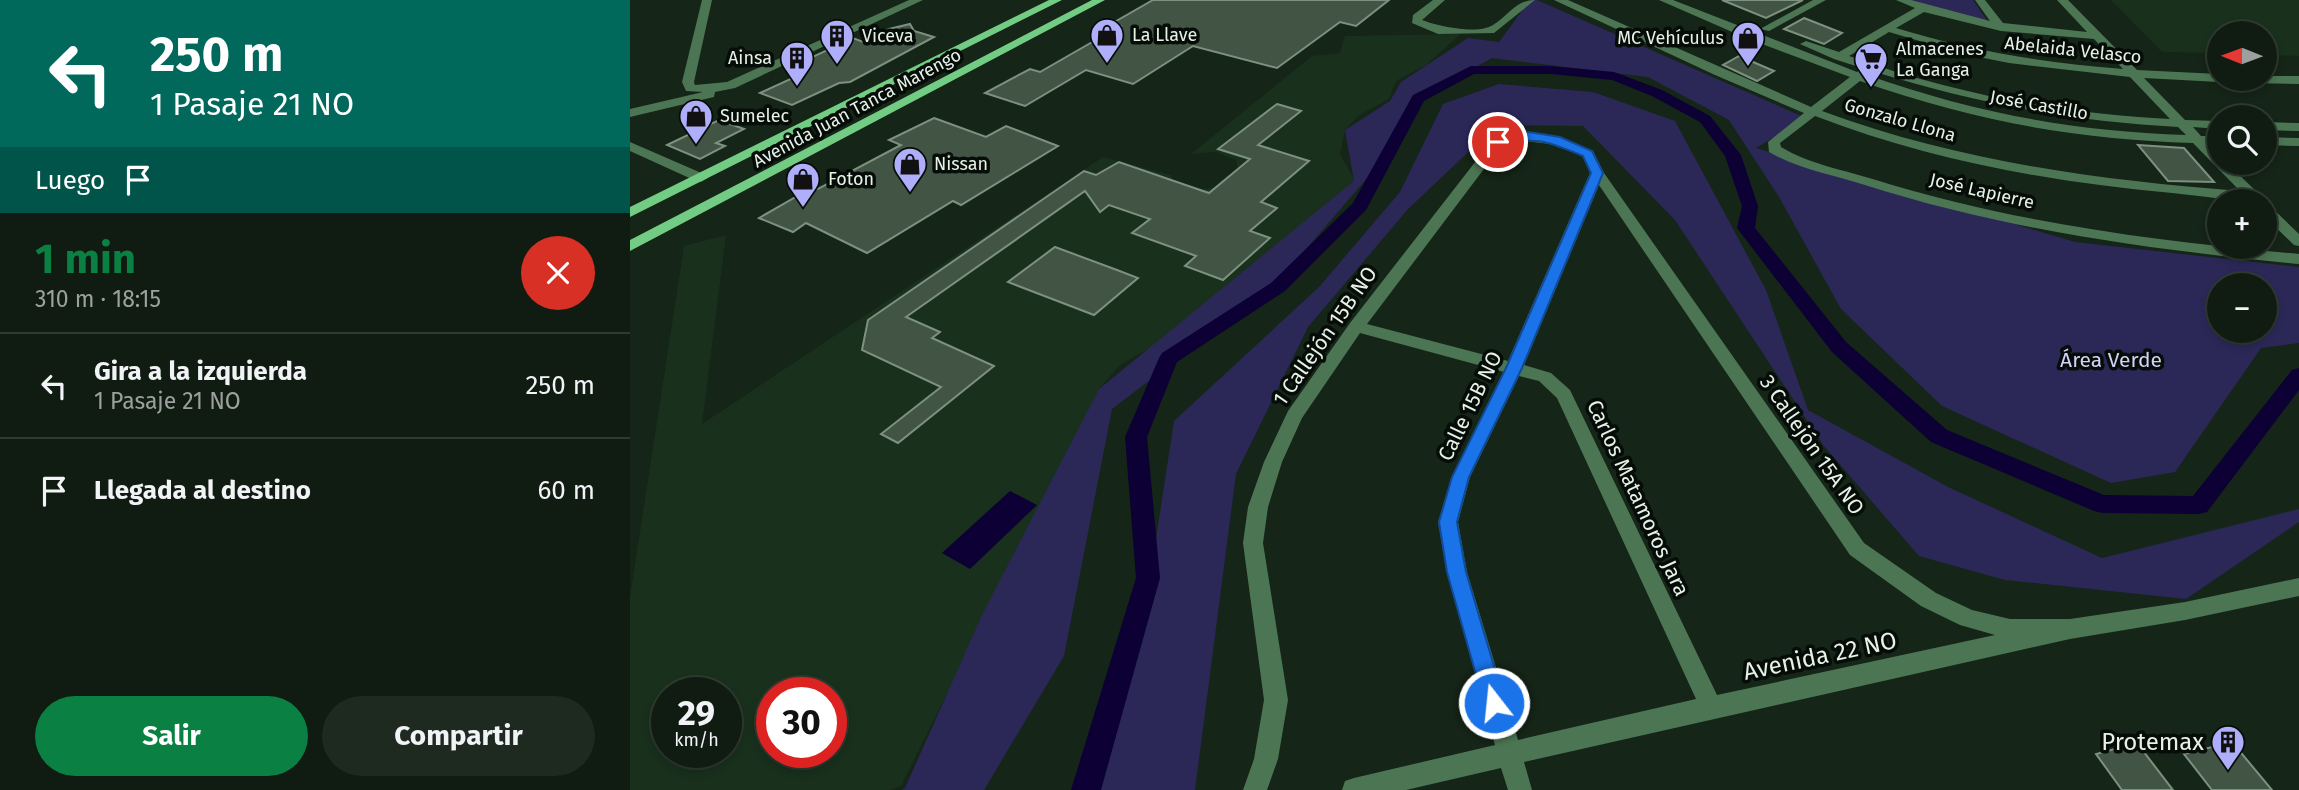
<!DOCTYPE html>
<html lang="es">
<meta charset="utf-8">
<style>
body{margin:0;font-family:"Fira Sans",sans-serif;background:#1e291f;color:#f1f3f6;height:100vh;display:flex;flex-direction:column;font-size:26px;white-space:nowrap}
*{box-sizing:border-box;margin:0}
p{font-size:23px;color:#9ca19f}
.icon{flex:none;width:38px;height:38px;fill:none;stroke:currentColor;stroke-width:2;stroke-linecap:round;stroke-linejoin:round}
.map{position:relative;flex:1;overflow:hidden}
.sheet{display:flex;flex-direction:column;background:#101c11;width:630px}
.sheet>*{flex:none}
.hud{background:#00695c;color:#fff;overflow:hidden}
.needle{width:46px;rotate:271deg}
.buttons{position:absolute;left:1577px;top:21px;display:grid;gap:14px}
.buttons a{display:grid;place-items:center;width:70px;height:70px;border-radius:50%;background:#101c11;box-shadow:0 4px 10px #0003,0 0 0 2px #303a31;font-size:35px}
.speed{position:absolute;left:21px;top:677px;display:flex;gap:14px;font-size:35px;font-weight:700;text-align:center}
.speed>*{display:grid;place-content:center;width:91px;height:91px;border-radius:50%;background:#101c11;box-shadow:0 4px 10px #0003,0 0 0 2px #303a31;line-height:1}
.speed small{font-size:18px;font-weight:400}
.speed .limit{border:10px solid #d22;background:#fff;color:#111}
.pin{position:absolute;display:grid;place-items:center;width:60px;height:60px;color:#fff;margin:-30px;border:4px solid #fff;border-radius:50%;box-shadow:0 2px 7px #0007}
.me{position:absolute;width:77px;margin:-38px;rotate:344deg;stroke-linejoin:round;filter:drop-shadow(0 0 5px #0008)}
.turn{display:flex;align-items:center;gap:24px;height:147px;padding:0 35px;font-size:32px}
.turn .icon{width:91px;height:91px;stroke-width:2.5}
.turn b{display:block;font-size:49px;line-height:60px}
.then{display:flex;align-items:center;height:66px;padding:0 35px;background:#0003;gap:14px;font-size:26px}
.round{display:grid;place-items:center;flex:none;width:74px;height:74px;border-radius:37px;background:#1e291f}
.headline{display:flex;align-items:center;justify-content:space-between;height:119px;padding:0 35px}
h1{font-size:42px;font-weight:700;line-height:52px;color:#0b8043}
.cta{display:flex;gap:14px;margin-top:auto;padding:14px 35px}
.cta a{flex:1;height:80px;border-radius:42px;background:#0b8043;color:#fff;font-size:28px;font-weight:700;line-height:80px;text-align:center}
.cta a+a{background:#1e291f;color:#f1f3f6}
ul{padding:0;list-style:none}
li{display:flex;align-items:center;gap:21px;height:105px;padding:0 35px;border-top:2px solid #303a31}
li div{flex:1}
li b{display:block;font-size:26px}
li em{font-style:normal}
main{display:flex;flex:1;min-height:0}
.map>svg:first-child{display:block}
.built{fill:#19301d;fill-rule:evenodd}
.green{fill:#2b2858;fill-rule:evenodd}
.water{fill:#0c0034}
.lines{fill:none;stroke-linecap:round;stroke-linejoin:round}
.canal{fill:#0c0034;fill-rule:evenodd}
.building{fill:#425444;stroke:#7d9180;stroke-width:2}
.minor{fill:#4c7653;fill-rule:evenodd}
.major{fill:#72cc83;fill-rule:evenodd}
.route{fill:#1a73e8;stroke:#114b97;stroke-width:2}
.labels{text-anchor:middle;stroke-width:7;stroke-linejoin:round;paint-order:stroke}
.far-poi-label{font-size:18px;fill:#e6f1e7;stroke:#060c07;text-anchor:start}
.far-street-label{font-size:18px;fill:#e6f1e7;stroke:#060c07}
.street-label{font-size:21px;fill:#e6f1e7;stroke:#060c07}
.park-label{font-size:21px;fill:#d2d3f9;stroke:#060c07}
.near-street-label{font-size:24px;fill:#e6f1e7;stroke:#060c07}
.near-poi-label{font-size:24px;fill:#e6f1e7;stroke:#060c07;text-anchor:end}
</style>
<main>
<section class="sheet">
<div class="hud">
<div class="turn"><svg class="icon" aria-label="left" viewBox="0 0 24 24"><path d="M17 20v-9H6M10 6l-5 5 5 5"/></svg><div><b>250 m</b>1 Pasaje 21 NO</div></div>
<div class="then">Luego<svg class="icon" aria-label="arrive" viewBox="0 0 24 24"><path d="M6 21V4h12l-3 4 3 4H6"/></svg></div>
</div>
<div class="headline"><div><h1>1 min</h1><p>310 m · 18:15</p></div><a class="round" style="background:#d93025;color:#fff"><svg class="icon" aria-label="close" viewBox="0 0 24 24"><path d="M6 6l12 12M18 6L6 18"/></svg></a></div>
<ul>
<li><svg class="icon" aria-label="left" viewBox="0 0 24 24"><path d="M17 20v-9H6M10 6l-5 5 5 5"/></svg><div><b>Gira a la izquierda</b><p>1 Pasaje 21 NO</p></div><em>250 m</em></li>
<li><svg class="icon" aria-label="arrive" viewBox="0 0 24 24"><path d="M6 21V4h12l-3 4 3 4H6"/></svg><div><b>Llegada al destino</b></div><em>60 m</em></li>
</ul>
<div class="cta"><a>Salir</a><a>Compartir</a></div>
</section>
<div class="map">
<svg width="1669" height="790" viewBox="0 0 1669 790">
<rect width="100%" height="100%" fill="#152517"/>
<!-- built -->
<path class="built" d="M1481,0H1669V56L1635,55L1634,33H1589V53L1532,52Z
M831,34L796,65L766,81L759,99L728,116L715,130L710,154L725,181L525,345L490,365L469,389L271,786L261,790H0V597L54,246L96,235L72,424L473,157L541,175L546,186L565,190L588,187L609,172L606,160L586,152L561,154L682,56L710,53L715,36ZM37,693H96V752H37ZM142,693H201V752H142Z"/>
<!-- green -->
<path class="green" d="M900,0H907L1176,118L1126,148L1445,242L1669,267V343L1631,348L1545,472L1481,483L1312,406L1211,309L1149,197L1099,120L1018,77L862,58L782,102L757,155L646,284L482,409L434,656L354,790H272L275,788L353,613L469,389L724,181L715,130L760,101L771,82L838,38L869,42ZM1589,285H1634V331H1589Z
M1277,0H1343L1358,22Z
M869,84L963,92L1045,121L1136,290L1178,410L1318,487L1472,558L1669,509V522L1556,599L1375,580L1289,556L1194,446L1045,220L953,126L867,125L778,209L678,327L606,474L565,790H458L520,578L544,421L689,287L770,192L813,104Z"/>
<!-- water -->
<path class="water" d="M380,491L407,505L340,569L312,553Z"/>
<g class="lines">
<!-- canal -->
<path class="canal" d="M841,66H921L984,72L1032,90L1080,116L1111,155L1128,206L1125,228L1216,342L1317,430L1474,495L1563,496L1662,370L1669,368V390L1577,512L1569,514L1472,513L1464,511L1301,442L1202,352L1107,228L1112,206L1095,156L1070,122L1022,96L982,80L921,74H844L794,101L736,210L655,291L547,362L517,437L530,578L471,790H441L506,578L495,437L529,358L532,353L641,283L723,203L783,95Z"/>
</g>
<!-- building -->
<path class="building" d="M523,0H759L726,26L710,22L647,68L563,46L503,84L456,70L395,106L355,93L400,69L410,72L490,26L481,24Z
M1092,0H1173L1136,18Z
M1174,18L1212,33L1194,44L1154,29Z
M280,24L284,31L304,37L220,82L209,83L162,105L130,93L176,72L161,67L223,38L233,42L259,29Z
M1109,56L1144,71L1127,81L1093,65Z
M647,104L671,111L628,145L679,161L631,202L647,208L620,231L640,238L593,280L555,266L566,256L502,233L520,219L479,205L470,212L455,191L276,317L310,332L302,338L364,366L268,443L251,434L311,387L232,350L238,320L454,171L466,175L489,162L579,193L620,159L588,149Z
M304,118L356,137L376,126L428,146L331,205L323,201L237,253L176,223L163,232L129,218L183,187L188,189L271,145L259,140Z
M89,120L114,129L86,143L95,146L70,159L37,145Z
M1508,145L1554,148L1584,182L1538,181Z
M425,247L487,270L508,278L464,315L378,282Z
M1602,742L1642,790H1582L1554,754Z
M1507,743L1543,790H1492L1466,754Z"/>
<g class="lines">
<!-- minor -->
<path class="minor" d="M72,0H82L64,82L65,85L97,82L279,0H293L105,88L85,92L84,97L0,117V109L73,92L56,91L52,82Z
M803,0H815L792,20C807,26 848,35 863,25C878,16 886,0 905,0L864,33L808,34L782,23L783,15Z
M924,0H938L1181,107L1220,77L1116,38L1029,0H1043L1227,72L1232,68L1204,59L1170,44L1176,41L1209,52L1285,8L1266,0H1281L1360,21L1345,0H1355L1373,23L1457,32L1427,0H1438L1507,70L1589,74V79H1594L1589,82L1514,78L1555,120L1589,121V129L1563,127L1571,136H1589V144H1578L1589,154V163H1597L1631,196V201C1603,201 1571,196 1542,193C1420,182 1299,160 1185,116L1150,143L1151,147C1179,164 1214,170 1246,180C1384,223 1526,241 1669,254V264C1522,250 1376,230 1235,185C1203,175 1168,169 1139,152L1138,142L1174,113L1085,75ZM1294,12L1371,31L1464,39L1493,69C1416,63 1341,51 1266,28ZM1259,32L1334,54L1379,63L1500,77L1540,119C1431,114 1321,93 1219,56ZM1242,71C1341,102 1444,122 1548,127L1556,135C1442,131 1345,113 1237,75ZM1230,81C1345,121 1442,139 1563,143L1610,191C1467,180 1327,161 1192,111Z
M1183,0H1196L1139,31L1130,29Z
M1634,76H1669V84L1619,83L1613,79H1634Z
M1634,122L1669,123V131L1634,130Z
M893,134L929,138L963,151L974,173L1234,543L1306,593L1342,610L1380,619H1440L1555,602L1669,578V596L1555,620L1440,639L894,762L902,790H878L871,768L776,790H712L715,781L724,778L865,745L817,572L808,522L822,477L874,372L730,333L672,418L652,462L638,507L633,543L658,700L648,759L637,790H613L624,759L634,700L613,543L618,507L634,462L658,411L720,323L863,139ZM893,141L921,144L953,156L960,173L878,361L737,324L872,145ZM969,185L1220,555L1291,606L1330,625L1365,635L1087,695L940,390L921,373L894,365ZM889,376L909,381L927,398L1066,699L888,740L837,572L828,522L840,477Z
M1634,137L1669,138V146L1634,145Z
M0,142L76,175L78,178L71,182L66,181L0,151Z
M1634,204L1639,205L1669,234V246L1664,245L1634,216Z"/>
<!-- major -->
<path class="major" d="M419,0H432L0,217V207Z
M462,0H475L0,251V240Z"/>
</g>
<!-- route -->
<path class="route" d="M893,131L930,137L962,151L973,173L892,368L839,477L827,522L836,572L875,703L872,710L864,713L857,710L854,703L817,572L809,522L822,477L876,368L961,173L953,156C918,141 905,136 868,145L862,142Z"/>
<!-- icons -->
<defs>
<symbol id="shop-pin" viewBox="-11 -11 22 30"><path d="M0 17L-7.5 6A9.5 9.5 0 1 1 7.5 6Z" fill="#aeaefa" stroke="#060c07"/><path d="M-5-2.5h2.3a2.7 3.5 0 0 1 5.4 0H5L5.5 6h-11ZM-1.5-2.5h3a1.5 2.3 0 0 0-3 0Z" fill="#111"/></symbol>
<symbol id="building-pin" viewBox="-11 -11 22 30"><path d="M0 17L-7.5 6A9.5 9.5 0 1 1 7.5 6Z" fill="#aeaefa" stroke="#060c07"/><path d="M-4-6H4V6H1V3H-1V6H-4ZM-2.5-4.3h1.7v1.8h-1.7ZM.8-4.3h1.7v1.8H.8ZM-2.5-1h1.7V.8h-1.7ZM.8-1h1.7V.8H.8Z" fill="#111"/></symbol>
<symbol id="supermarket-pin" viewBox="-11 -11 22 30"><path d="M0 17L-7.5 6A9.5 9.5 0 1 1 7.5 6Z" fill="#aeaefa" stroke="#060c07"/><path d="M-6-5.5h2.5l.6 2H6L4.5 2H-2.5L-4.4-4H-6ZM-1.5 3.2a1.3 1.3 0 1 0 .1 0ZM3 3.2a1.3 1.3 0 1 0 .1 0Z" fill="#111"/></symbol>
</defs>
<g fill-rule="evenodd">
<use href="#shop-pin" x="458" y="16" width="38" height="52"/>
<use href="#building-pin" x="188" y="17" width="38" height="52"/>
<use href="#shop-pin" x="1099" y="19" width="38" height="52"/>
<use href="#building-pin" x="148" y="39" width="38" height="52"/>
<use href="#supermarket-pin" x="1222" y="40" width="38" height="52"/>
<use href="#shop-pin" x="47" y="97" width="38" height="52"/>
<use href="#shop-pin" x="261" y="145" width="38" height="52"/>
<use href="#shop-pin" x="154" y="160" width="38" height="52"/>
<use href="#building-pin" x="1579" y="723" width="38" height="52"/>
</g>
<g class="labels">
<!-- far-poi labels -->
<g class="far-poi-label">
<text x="502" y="41">La Llave</text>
<text x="232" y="42">Viceva</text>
<text x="1094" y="44" text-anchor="end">MC Vehículus</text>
<text x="1266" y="55">Almacenes<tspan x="1266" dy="21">La Ganga</tspan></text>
<text x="142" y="64" text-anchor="end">Ainsa</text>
<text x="90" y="122">Sumelec</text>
<text x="304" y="170">Nissan</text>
<text x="198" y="185">Foton</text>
</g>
<!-- far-street labels -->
<g class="far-street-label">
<text transform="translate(1443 50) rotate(6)" y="6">Abelaida Velasco</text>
<text transform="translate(1409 105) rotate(10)" y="6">José Castillo</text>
<text transform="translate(227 108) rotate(-28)" y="6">Avenida Juan Tanca Marengo</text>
<text transform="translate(1270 120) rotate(16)" y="6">Gonzalo Llona</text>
<text transform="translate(1352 191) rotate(13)" y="6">José Lapierre</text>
</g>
<!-- street labels -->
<g class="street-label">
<text transform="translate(695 336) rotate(-55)" y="7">1 Callejón 15B NO</text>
<text transform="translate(840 406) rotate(-64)" y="7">Calle 15B NO</text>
<text transform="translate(1182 445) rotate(55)" y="7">3 Callejón 15A NO</text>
<text transform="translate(1008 498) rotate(65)" y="7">Carlos Matamoros Jara</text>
</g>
<!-- park labels -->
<g class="park-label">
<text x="1481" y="367">Área Verde</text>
</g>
<!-- near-street labels -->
<g class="near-street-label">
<text transform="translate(1190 656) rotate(-12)" y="8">Avenida 22 NO</text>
</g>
<!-- near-poi labels -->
<g class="near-poi-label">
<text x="1574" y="750">Protemax</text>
</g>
</g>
</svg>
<div class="buttons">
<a><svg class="needle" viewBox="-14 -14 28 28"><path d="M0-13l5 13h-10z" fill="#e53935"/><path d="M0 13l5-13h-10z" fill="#9ca19f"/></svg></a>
<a><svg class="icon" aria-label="search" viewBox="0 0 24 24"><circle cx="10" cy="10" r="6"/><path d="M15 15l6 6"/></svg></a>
<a>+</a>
<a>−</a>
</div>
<div class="speed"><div>29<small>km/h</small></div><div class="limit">30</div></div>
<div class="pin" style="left:868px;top:142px;background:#d93025"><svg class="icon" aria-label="arrive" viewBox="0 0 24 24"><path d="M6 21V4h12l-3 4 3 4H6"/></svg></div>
<svg class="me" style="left:864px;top:703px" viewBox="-20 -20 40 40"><circle r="17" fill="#1a73e8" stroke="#fff" stroke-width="3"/><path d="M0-11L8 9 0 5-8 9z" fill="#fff"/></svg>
</div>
</main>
